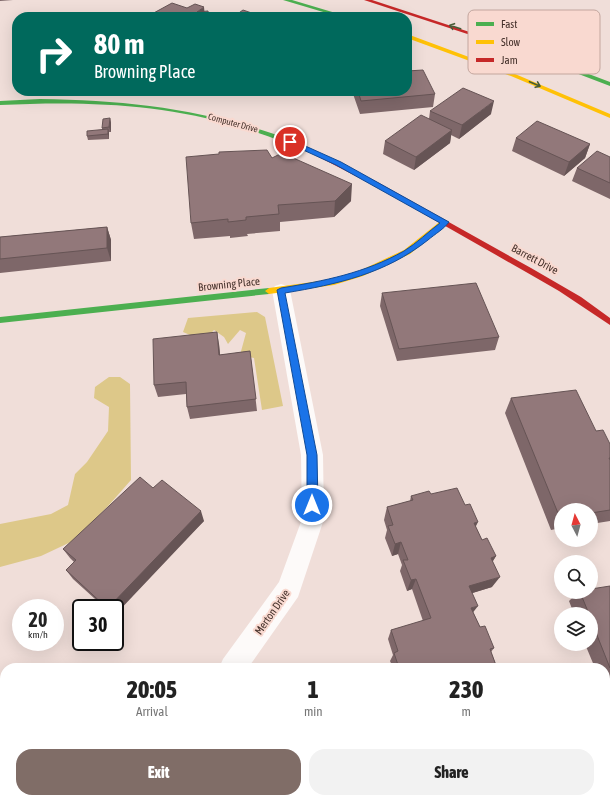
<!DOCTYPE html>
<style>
body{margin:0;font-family:"Asap Condensed",sans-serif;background:#f2f2f2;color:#222;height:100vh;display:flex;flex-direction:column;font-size:15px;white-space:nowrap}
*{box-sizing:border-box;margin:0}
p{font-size:13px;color:#767676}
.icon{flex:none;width:22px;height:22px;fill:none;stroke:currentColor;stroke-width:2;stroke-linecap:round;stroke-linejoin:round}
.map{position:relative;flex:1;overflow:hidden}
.side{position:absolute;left:0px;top:663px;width:610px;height:140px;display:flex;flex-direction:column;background:#fff;border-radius:16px 16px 0 0;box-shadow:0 4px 16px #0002}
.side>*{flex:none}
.banner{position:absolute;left:12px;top:12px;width:400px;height:84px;border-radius:16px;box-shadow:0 4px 16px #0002;background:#00695c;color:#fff;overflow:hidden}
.needle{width:26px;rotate:354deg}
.controls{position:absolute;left:554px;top:503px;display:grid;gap:8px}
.controls a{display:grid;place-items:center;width:44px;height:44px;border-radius:50%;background:#fff;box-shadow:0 4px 16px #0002;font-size:20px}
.speed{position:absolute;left:12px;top:599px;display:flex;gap:8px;font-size:20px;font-weight:700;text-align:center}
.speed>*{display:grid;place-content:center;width:52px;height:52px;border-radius:50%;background:#fff;box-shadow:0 4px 16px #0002;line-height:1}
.speed small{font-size:10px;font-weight:400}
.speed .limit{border:2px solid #111;border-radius:6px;background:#fff;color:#111}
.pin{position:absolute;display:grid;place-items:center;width:34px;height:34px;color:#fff;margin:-17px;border:2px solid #fff;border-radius:50%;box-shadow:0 1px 4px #0007}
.me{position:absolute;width:44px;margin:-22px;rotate:0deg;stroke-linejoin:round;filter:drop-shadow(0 0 3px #0008)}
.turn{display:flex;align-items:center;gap:14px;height:84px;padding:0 16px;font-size:18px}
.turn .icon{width:52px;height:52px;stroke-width:2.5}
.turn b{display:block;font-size:28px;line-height:34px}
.eta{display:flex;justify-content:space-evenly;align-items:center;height:68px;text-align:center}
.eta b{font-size:24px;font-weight:800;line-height:28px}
.primary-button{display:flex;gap:8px;margin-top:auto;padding:8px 16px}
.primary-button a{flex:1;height:46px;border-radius:16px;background:#806d67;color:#fff;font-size:16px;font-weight:800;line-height:46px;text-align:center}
.primary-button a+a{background:#f2f2f2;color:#222}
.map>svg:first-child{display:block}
.green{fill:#ddc889}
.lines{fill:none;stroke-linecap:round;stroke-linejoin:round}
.street{fill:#fdfaf9;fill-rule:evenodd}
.fast{fill:#4caf50;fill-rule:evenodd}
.slow{fill:#ffc107;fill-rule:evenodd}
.jam{fill:#c62828;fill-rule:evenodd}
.wall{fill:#7e6769}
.shaded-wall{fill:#665455}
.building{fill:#92787a;stroke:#665455}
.oneway{stroke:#475c37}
.route{fill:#1a73e8;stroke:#114b97}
.labels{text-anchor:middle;stroke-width:4;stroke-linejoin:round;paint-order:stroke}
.far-street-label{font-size:9px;fill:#44302a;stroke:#f9d9d0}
.street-label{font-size:11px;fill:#44302a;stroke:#f9d9d0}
.key{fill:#f9d9d0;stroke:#c3a69e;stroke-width:1}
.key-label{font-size:11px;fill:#44302a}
</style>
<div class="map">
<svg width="610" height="803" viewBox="0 0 610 803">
<rect width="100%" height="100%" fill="#f0ded9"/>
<!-- green -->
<path class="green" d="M257,312L265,317L283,406L262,410L254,358L240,355L246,333L240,330L228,344L224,337L214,330L204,341L183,332L188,318Z
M109,377H120L130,384L131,480L109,505L75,540L41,556L0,567V524L51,514L68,505L75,474L87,462L108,431L109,407L94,398L95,387Z"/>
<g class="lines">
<!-- street -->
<path class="street" d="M281,284L287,286L290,290L323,455L324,519L298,597L248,668H219L223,659L279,582L302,519L301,455L272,290L275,286Z
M5,779V798H17L15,803H0V780Z"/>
<!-- fast -->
<path class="fast" d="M283,0H292L349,17H340Z
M513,47H517L610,82V86L513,49Z
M40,99C122,100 193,108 271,133C282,137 310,146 318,153L313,154C288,144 264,134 239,127C162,103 80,101 0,105V101Z
M269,288L273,291L269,294L0,323V317Z"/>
<!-- slow -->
<path class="slow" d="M407,34L515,74L610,114V118L511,76L407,38Z
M442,220H445L449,222L410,254L363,276L334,285L269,294L265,291L269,288L334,279L357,272L404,250Z"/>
<!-- jam -->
<path class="jam" d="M364,0H372L518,48L513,49Z
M315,151L379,183L531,268L581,297L610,318V325L559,291L526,272L375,186L313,154V152Z"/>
</g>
<!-- wall -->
<path class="wall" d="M0,0H13L0,1Z
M352,91H407L435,94L433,107L360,114Z
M430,111L491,114L459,139L451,135L450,143L414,170L383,154L385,141L429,119Z
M110,118L111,123V132H109V139L88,140L87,136L102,130V128Z
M516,138L590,144L585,158L564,176L512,151Z
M610,157V199L572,181L577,168Z
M272,158L351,201L334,217L280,222V231L247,234L248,236L230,238V236L194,239L191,223Z
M107,227L111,240V261L0,273V237Z
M382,293L499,337L495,350L397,361L380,306Z
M219,344L220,355L250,351L257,411L190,419L187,407L186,394L158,397L154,385Z
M511,398L596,431L610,444V521L591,524V510H561V528L551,530L505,413Z
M153,488L204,521L115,608H105L73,579L66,570L74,562L70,558L63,549Z
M431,494L465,505L482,540L496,556L493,561L492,587L472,593L473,612L480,627L494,648L491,652L497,668H393L390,661L393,655L388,639L391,630L423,621L412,589L407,591L400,571L402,565L398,554L392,556L385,538L387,530L384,520L387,507L410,501L411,496Z
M610,586V708L605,695V668H595L585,644H591V614H574L569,601L578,592H591Z"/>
<!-- shaded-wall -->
<path class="shaded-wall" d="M204,7L205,17L197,12Z
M494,101L491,114L459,139L462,125Z
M110,118L111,123V132L109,127Z
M108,129L109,134V139L108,134Z
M452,130L450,143L414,170L416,157Z
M590,144L585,158L564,176L569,162Z
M352,184L351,201L334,217L335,201Z
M107,227L111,240V261L107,248Z
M217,332L219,344L221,367L219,355Z
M201,511L204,521L115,615V608H108Z
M478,522L472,534L474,523Z
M401,542L398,554L392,556L395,544Z
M496,556L489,567L491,558Z
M500,577L492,587L463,596L469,586Z
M416,579L412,589L407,591L411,580Z
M478,606L471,615V608Z"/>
<!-- building -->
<path class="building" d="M172,3L187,8L195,4L204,7L197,12L208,11L209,17H133L150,15Z
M243,10L263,17H233Z
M423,70L435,94L361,101L358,91H407V71Z
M463,88L494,101L462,125L430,111Z
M421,115L452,130L416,157L385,141Z
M110,118L109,127L102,128L103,119Z
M537,121L590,144L569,162L516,138Z
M108,129V134L87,136V131Z
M267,150L272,158L282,153L352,184L335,201L278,205L279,214L246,217V220L228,222V219L191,223L186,157L219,154V152Z
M597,151L610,157V183L577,168Z
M107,227V248L0,259V237Z
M476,283L499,337L399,349L382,293Z
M217,332L219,355L250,351L256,399L187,407L186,382L154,385L153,339Z
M576,390L596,431L603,430L610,444V458H609L610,460V510L591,513V510H561V517L560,518L511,398Z
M140,477L153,488L162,480L201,511L108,608H107L66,570L76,560L63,549Z
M457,488L465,505L470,504L478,522L474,523L482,540L487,538L496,556L491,558L500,577L469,586L478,606L471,608L480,627L485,626L494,648L490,649L497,668H399L394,653L398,651L391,630L431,618L416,579L411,580L403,560H408L401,542L395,544L388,526L393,525L387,507L413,500L411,496L429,491L431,494Z
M610,586V668L591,620V614H589L580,592H591V589Z
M259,798H338L339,803H252L260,800Z
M235,801V803H228Z"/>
<!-- one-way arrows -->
<defs><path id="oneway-shaft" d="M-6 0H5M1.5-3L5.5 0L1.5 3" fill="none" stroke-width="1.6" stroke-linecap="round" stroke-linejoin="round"/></defs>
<g class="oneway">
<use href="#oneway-shaft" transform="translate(455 27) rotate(-162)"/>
<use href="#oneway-shaft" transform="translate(535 84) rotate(23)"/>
</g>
<!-- route -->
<path class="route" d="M288,140H292L341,162L449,222C444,229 435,234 428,240C385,274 338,284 285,293L317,455L318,505L316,509L312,510L309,509L307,505V455L277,290L281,288C324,281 365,273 404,251C417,243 428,232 440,223L336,165L288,143Z"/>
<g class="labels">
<!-- far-street labels -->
<g class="far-street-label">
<text transform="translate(233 123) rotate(15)" y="3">Computer Drive</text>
</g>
<!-- street labels -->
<g class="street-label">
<text transform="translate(535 259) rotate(28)" y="4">Barrett Drive</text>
<text transform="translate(229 284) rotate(-6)" y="4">Browning Place</text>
<text transform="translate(272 612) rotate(-55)" y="4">Merton Drive</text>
</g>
</g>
<!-- legend -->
<rect x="468" y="10" width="132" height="64" rx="6" class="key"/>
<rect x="476" y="22" width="18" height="4" fill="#4caf50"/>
<rect x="476" y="40" width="18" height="4" fill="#ffc107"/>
<rect x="476" y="58" width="18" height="4" fill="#c62828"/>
<g class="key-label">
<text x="501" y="28">Fast</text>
<text x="501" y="46">Slow</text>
<text x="501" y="64">Jam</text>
</g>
</svg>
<div class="controls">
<a><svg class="needle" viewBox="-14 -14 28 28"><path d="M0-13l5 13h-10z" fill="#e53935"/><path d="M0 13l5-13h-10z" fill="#767676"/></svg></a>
<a><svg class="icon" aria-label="search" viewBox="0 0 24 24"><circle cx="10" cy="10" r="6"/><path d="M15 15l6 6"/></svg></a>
<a><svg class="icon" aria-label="layers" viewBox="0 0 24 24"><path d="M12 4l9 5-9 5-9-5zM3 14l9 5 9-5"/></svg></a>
</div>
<div class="speed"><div>20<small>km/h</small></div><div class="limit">30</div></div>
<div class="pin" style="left:290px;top:142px;background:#d93025"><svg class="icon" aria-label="arrive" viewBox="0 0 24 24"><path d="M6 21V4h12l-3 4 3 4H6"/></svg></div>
<svg class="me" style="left:312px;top:505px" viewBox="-20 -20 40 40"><circle r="17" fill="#1a73e8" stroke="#fff" stroke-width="3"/><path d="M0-11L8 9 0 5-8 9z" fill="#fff"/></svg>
<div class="banner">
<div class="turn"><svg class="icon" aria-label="right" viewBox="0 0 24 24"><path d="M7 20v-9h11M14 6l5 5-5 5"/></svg><div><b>80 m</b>Browning Place</div></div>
</div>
<section class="side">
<div class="eta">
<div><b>20:05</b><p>Arrival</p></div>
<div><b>1</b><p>min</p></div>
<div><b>230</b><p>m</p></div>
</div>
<div class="primary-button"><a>Exit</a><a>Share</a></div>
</section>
</div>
